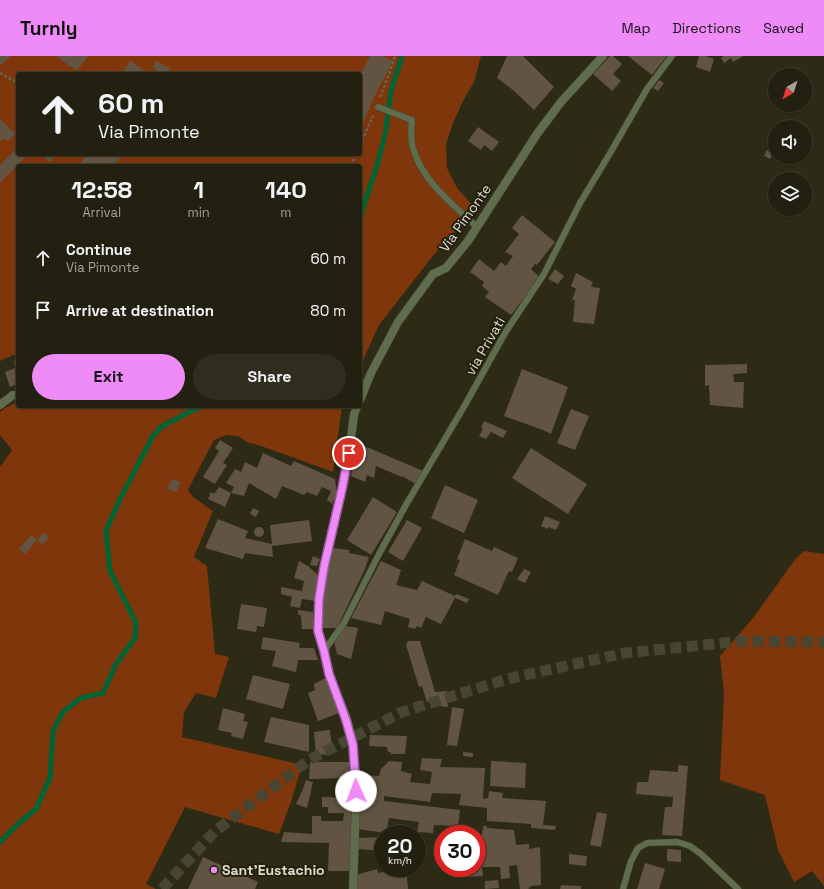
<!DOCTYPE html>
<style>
body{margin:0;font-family:"Space Grotesk",sans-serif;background:#2e2d1e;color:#f1f3f6;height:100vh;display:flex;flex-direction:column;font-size:15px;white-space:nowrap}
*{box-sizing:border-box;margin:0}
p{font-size:13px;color:#a2a39f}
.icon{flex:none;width:22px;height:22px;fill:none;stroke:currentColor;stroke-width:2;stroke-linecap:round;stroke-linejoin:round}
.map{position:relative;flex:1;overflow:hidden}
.drawer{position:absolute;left:16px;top:108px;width:346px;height:244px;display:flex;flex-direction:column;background:#222010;border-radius:4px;box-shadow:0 1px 3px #0004,0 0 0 1px #3f3e30}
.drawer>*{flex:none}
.banner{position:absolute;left:16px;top:16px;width:346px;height:84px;border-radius:4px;box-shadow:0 1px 3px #0004,0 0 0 1px #3f3e30;background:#222010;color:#f1f3f6;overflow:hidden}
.needle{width:26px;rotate:219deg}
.fabs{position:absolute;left:768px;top:12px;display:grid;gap:8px}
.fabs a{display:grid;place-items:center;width:44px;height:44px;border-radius:50%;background:#222010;box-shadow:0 1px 3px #0004,0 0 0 1px #3f3e30;font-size:20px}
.speed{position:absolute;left:374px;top:769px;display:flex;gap:8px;font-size:20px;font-weight:700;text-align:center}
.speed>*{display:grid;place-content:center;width:52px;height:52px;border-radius:50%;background:#222010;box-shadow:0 1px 3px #0004,0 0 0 1px #3f3e30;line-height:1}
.speed small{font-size:10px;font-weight:400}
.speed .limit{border:6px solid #d22;background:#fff;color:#111}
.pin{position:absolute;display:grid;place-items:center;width:34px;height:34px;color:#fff;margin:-17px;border:2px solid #fff;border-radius:50%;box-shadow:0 1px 4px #0007}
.me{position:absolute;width:44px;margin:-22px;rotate:358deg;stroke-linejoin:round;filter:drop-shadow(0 0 3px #0008)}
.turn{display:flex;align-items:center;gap:14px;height:84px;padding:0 16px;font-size:18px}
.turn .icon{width:52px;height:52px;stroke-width:2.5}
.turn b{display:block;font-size:28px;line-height:34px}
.eta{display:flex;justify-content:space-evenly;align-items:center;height:68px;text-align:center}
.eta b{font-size:24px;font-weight:800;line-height:28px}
.cta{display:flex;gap:8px;margin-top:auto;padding:8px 16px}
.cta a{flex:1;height:46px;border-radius:24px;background:#ef8bf6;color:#111;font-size:16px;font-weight:800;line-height:46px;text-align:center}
.cta a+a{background:#2e2d1e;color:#f1f3f6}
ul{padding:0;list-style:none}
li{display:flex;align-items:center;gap:12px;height:52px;padding:0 16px}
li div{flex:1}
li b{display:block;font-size:15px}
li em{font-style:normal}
header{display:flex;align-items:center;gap:24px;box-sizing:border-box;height:56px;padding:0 20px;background:#ef8bf6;color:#111}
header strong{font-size:19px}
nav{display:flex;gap:22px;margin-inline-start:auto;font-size:14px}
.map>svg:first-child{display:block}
.forest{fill:#7f360b;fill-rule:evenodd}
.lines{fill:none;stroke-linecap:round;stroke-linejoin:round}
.stream{stroke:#006535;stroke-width:5}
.building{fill:#625443}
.trunk-tunnel{stroke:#484532;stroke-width:11;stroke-dasharray:11 5.5;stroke-linecap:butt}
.service-casing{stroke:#494734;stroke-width:7}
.minor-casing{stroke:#494734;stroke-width:9}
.path{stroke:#666352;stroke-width:2.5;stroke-dasharray:3 2;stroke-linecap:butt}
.service{stroke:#5f6d4d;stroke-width:6}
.minor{stroke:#5f6d4d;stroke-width:8}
.route-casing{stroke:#9b5aa0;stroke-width:10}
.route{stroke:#ef8bf6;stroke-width:7}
.poi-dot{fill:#ef8bf6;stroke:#23200d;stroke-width:1.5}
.labels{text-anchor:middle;stroke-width:4;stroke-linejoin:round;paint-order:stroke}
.street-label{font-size:14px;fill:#dfddd1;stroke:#23200d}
.poi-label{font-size:14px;font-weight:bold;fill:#dfddd1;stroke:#23200d;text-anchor:start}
</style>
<header>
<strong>Turnly</strong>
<nav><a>Map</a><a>Directions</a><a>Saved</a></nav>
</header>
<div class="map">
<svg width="824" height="833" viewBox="0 0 824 833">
<rect width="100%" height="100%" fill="#2d2a16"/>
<!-- forest -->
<path class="forest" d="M0,0H481L474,26L463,45L453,67L446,88L447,112L457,132L475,152L432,201L379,269L360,311V110H18V297L0,305ZM18,18H360V98H18Z
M18,346V350H342L333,416L261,390L247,386L238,380L227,379L214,384L188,434L193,441L213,455L194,501L207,510L215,598L229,601L216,642L196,637L184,656L182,681L302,709L291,746L279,778L185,751L146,828L156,833H0V411L12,394L0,379V356L5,352Z
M804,495L824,498V830L812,815L794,826L778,794L765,739L720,724L724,638L720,600L753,562L796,502Z"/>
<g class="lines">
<!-- stream -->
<path class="stream" d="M360,162L378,106L385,79L391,35L402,0
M0,786L18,768L36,753L50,722L53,675L63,656L81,642L103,637L116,608L135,582L136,567L110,515L106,475L119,445L153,380L161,371L193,354L204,350"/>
</g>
<!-- building -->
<path class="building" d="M0,0H11L0,10Z
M56,0H88L77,15Z
M370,0H383L393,5L373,43L360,75V19Z
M507,0H523L554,31L534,54L513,34L497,22Z
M610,0H613L622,8L613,18L621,25L612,35L593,18Z
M628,0H667L652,19Z
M699,0H706L714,3L710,16L696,11Z
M724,0H743L733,6L731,2L724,7L721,2Z
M130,5L150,18H122Z
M156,5L170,12L167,18H165L153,12Z
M659,24L664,27L658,35L653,32Z
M0,62L15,78L8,85L4,82L1,85L0,84Z
M478,71L499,86L492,95L484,89L481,94L468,85Z
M18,91V98H28L0,127V109Z
M767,94L773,97L770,103L764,100Z
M40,98H57L50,106Z
M88,98H123L113,110H78Z
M522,159L555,186L537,209L535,208L531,213L540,221L511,259L485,241L489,236L482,230L484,226L470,216L479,203L494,215L501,206L506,210L513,200L505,196L519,178L512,172Z
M555,213L564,220L558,228L548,223Z
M576,217L593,226L591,231L600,232L594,268L573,266L575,244H572L576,233L571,230Z
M18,304V327L10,331L5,316L15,312L14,305Z
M747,308V317L733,318L734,326H744L743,352L710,349L709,329L705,330V309Z
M522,313L568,331L551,378L543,374L504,360Z
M571,353L589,360L575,394L557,387Z
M484,365L507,375L503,382L491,376L486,383L479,380L483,373L481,372Z
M220,384L233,392L223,407L227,409L215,428L203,421L219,395L215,392Z
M355,386L423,415L416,428L402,420V421L376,410L374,422L367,419L365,426L351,420Z
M531,392L587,428L568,458L512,422Z
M263,397L291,410L294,405L335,423L337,437L332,448L327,444L331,435L322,431L317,440L307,436L304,439L282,430L276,443L249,427L244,440L231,437L225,451L208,443L211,436L214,438L219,431L231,437L234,431L226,427L235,413L241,416L245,406L257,412Z
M172,423L181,426L176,436L167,433Z
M445,429L478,444L464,477L431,462Z
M373,441L397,456L371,499L347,484Z
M253,452L259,455L256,461L250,458Z
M545,460L560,466L556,474L549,471L547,473L541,470Z
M218,463L248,475L245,482L272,488L270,469L309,464L312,485L272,490L273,501L245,497L243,503L205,492Z
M407,464L422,472L403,505L388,496Z
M254 476a5 5 0 1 1 10 0a5 5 0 1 1-10 0Z
M44,477L49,481L43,489L37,484Z
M31,479L37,484L25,498L19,493Z
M465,483L492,495L494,491L518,502L512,516L509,515L498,539L454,519L460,504L457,503Z
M332,492L349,494V497L369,501L365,513L337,572H322V539Z
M313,500L320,503L317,510L310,509Z
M299,505L308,510L317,518L320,524L315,545L302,543L300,552L290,550L292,541L281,538V531L302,535L304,525L294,522Z
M381,505L401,514L396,529L417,534L422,525L455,540L456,538L469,543L467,547L455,542L441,568L426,561L421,572L417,570L415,573L408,571L410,563L385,555L381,569L351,562Z
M524,513L531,516L525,527L517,523Z
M241,548L267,552L264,571L257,570L256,576L237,573Z
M298,554L313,556V573H302L301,560L298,558Z
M346,570L358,572L351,603L337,598L334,585Z
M263,581L300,587L299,592H314L318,604H298L296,616L272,610L276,595L261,593Z
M408,585H420L435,636L447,635L448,651L440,650L439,644L427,646L422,630L419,631L406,589Z
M253,619L290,628L283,653L246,643Z
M326,622L339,657L318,665L308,637L315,634L314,628Z
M452,651L464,653L457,690L447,689Z
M223,652L245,658L243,665L248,666L243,683L231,680L232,677L218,674Z
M271,661L309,669V696L264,686Z
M330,674L333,698L316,699L314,676Z
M370,679L407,680L405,698H390L391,696H388L387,691L369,690Z
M463,696L473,697V701L463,700Z
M422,702L442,703L440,711L485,712L483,743L488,742L489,735L503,737L502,742L546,745L543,769L556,770L555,774L531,772V768L487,765V752L459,749L461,738L432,737L430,746L384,740V745L460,754L458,770L434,769L433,777L417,776L419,766L389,762L386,777L357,773L360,738V719L379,720L381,713L389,705L402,706L401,715L412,718L410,726L430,728L432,716L420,714Z
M491,705L526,707L525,732L490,730Z
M310,706H349L350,722L309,723Z
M678,709L688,710L682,780L662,779L665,751H672L673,741L636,738L637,726H648L650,714L678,716Z
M306,724L313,726L307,752L296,748L303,733Z
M322,741L353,742L351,815H328L329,787L281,786L284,776L312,778V760H321V765H343L344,757H328V751H322Z
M597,756L607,758L601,791L590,789Z
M483,770H487V772L514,774L516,789L529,788V793L540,791L541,829L531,830L528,833H520L517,809L509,810L510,822L501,823L500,811H482L483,820L464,821L463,812H477V779H482Z
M383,781V795L357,793L358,782Z
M667,793L681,794V806L667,805Z
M569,798L587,800L586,810L569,808Z
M203,801L258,826L255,833H188Z
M645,807L665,813L659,833H637Z
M400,812H406L408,833H356V819L377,813L378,817Z
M498,824L499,832L485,833V825Z
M561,829L581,830V833H560Z"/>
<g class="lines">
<!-- trunk-tunnel -->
<path class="trunk-tunnel" d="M162,833L214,776L309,704L402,656L507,623L625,597L743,585L824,586"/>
<defs>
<path id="service" d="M378,51L412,64C411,74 410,86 414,95C424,127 454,149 477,171
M324,595L344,567L379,498L407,447L465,349L505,277L544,218L580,147L609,99L647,33L672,0
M623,833L631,805L638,792L647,787L677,786L690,790L701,798L738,833"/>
<path id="minor" d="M360,344L371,317L398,266L433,218L446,212L468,185L537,78L561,46L603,0
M0,349L13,339
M353,833L356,747L353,689L347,664L329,618L324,595L318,575L319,543L324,511L342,433L349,397L354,359L357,350"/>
</defs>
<!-- service casing -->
<use href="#service" class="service-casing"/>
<!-- minor casing -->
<use href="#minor" class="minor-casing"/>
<!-- path -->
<path class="path" d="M0,17L18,27
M380,41L389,19L395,0
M360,89L373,60
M351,110L356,98"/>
<!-- service -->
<use href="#service" class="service"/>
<!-- minor -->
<use href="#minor" class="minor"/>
</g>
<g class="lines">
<defs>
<path id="route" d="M349,397L342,433L324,511L319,543L318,575L324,595L329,618L346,664L353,689L356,735"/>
</defs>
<!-- route casing -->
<use href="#route" class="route-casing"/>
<!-- route -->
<use href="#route" class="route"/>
</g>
<!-- markers -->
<circle class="poi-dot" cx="214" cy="814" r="4"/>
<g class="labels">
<!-- street labels -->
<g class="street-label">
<text transform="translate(465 162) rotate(-55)" y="5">Via Pimonte</text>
<text transform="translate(485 290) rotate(-60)" y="5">via Privati</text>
</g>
<!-- poi labels -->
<g class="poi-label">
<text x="222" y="819">Sant'Eustachio</text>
</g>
</g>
</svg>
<div class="fabs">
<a><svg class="needle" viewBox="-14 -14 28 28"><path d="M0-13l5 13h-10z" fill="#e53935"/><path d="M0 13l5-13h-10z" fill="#a2a39f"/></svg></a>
<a><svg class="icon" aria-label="sound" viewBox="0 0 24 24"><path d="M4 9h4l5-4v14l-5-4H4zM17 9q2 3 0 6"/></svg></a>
<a><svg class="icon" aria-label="layers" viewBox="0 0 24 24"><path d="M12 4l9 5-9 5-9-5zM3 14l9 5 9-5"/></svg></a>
</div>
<div class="speed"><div>20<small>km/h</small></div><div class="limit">30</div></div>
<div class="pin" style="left:349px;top:397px;background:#d93025"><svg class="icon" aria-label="arrive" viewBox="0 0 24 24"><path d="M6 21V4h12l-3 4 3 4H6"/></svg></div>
<svg class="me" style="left:356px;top:735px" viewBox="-20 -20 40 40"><circle r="19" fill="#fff"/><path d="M0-13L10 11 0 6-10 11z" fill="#ef8bf6"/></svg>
<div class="banner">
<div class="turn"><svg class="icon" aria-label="ahead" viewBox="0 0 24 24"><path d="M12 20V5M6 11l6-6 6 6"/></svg><div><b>60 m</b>Via Pimonte</div></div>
</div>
<section class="drawer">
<div class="eta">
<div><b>12:58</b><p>Arrival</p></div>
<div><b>1</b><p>min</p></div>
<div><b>140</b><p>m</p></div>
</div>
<ul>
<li><svg class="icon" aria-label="ahead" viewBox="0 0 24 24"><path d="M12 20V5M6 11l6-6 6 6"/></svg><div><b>Continue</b><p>Via Pimonte</p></div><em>60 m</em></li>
<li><svg class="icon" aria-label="arrive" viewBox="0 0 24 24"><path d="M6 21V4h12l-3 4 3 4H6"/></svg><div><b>Arrive at destination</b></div><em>80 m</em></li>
</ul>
<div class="cta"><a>Exit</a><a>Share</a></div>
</section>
</div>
